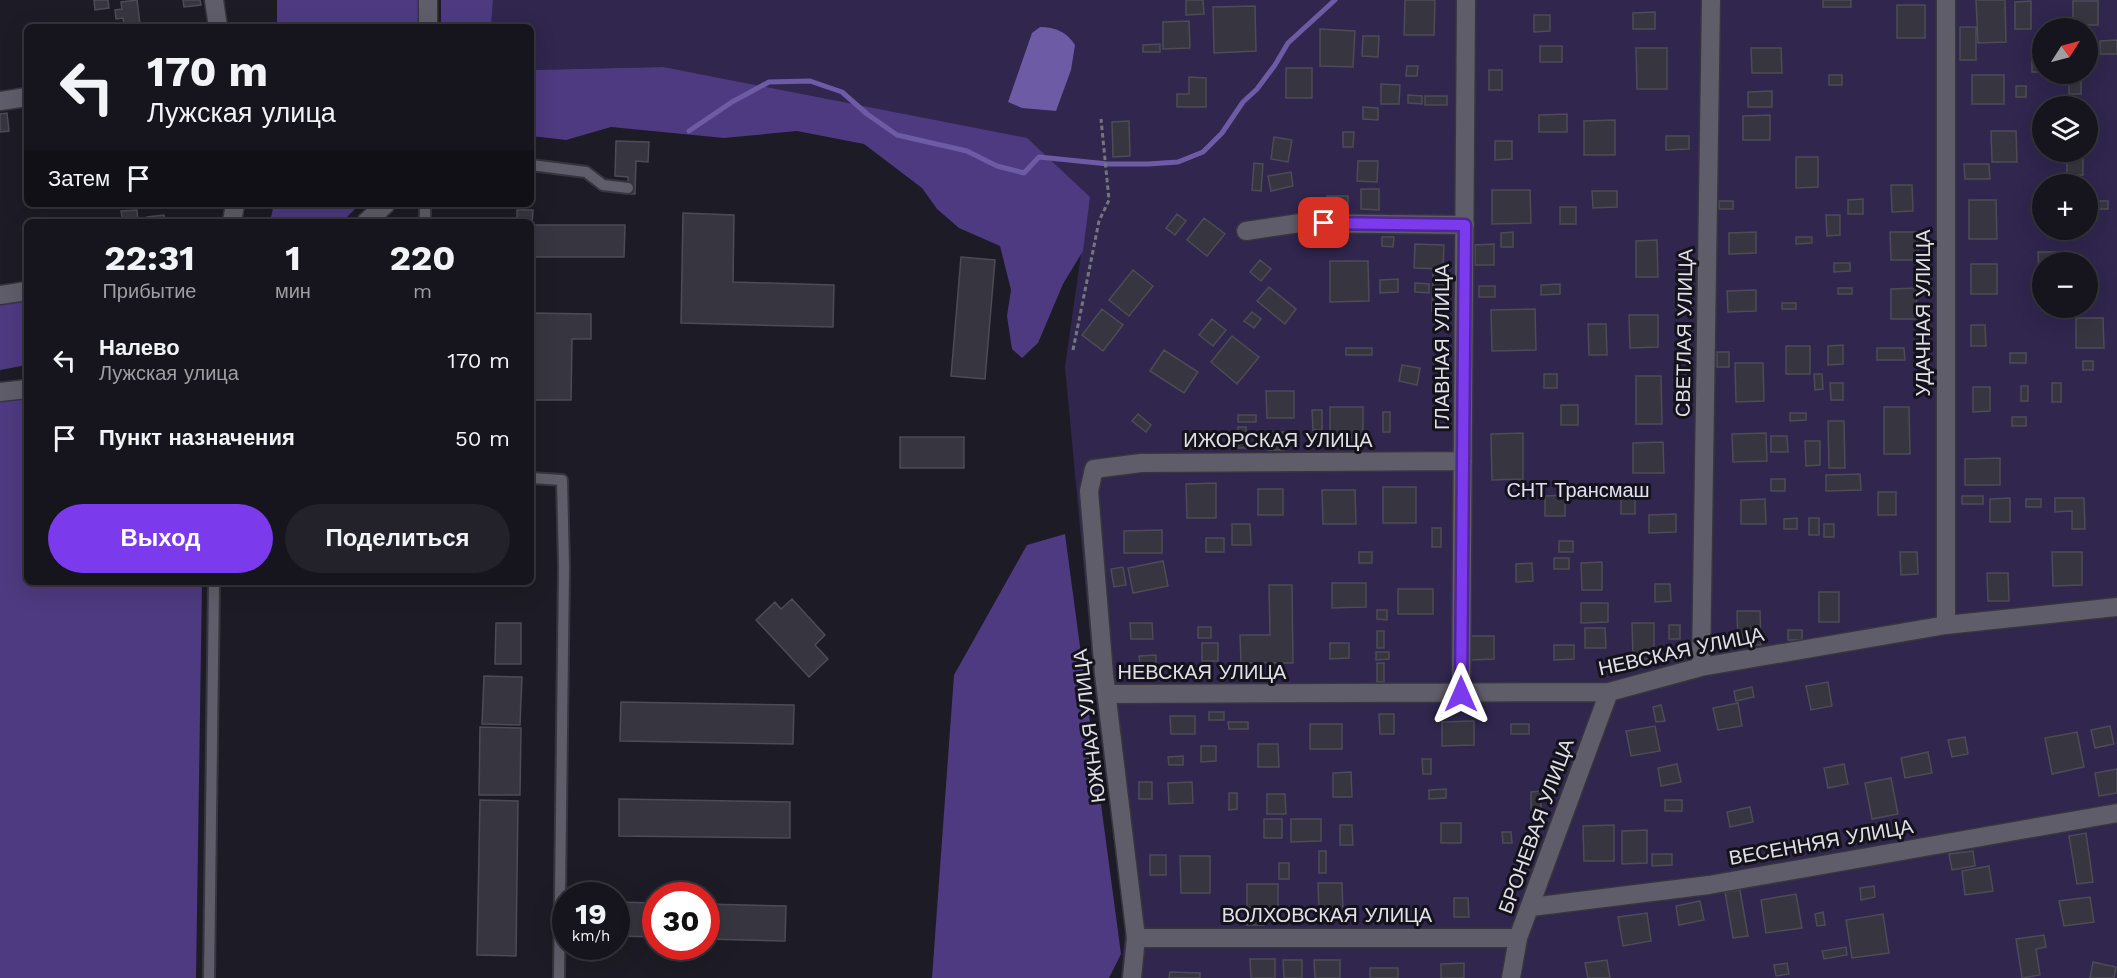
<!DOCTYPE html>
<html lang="ru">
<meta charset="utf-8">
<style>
body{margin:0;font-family:"Work Sans",sans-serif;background:#232129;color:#f1f3f6;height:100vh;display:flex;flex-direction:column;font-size:22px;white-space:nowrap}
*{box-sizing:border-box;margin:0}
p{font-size:20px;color:#9e9ea3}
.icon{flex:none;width:33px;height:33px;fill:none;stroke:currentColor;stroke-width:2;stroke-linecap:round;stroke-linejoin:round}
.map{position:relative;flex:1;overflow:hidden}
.details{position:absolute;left:24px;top:219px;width:510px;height:366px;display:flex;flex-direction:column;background:#16141c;border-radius:9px;box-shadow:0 6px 24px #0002,0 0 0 2px #35333b}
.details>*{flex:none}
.guide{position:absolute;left:24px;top:24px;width:510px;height:183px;border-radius:9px;box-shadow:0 6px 24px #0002,0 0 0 2px #35333b;background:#16141c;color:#f1f3f6;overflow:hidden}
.needle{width:39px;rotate:54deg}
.fabs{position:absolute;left:2032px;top:18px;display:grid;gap:12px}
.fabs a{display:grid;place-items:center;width:66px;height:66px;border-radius:50%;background:#16141c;box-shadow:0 6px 24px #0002,0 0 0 2px #35333b;font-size:30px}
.speed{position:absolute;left:552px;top:882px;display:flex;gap:12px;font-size:30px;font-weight:700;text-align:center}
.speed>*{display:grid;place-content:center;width:78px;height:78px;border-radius:50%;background:#16141c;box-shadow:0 6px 24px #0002,0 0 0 2px #35333b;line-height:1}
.speed small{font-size:15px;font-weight:400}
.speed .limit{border:9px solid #d22;background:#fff;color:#111}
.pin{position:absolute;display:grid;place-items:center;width:51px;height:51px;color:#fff;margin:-26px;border-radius:12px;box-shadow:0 3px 9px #0006}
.me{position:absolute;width:66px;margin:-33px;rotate:0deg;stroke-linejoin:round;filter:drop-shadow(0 0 4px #0008)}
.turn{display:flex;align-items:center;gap:21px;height:126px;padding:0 24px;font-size:27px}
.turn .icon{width:78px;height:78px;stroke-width:2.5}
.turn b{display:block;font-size:42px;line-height:51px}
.then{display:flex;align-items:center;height:57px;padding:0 24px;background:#0003;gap:12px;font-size:22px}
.eta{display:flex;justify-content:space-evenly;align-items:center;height:102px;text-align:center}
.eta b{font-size:36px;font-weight:700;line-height:42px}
.action{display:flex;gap:12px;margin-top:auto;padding:12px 24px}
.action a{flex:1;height:69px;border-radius:36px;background:#7c3aed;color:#fff;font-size:24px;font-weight:700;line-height:69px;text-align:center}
.action a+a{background:#232129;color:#f1f3f6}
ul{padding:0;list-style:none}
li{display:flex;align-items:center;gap:18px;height:78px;padding:0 24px}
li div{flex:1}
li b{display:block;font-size:22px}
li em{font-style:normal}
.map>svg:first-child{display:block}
.green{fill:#30264e;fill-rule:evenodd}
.forest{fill:#4d3a80}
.water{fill:#6d5ba5}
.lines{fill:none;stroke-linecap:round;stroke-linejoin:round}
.stream{stroke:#6d5ba5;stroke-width:5}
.building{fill:#373640;stroke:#4d4b56;stroke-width:1.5}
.lane-casing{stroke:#37363e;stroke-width:14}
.street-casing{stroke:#37363e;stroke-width:21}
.path{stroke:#76757e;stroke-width:3;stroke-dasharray:4.5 3;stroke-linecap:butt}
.lane{stroke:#5f5d69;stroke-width:10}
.street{stroke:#5f5d69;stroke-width:18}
.route-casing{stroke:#51269a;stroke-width:15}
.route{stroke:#7c3aed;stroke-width:10}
.labels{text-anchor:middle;stroke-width:6;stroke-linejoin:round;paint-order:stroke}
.street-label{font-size:20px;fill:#e1e0e7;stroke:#14121b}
.park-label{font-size:20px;fill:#e2def4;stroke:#14121b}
</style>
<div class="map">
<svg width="2117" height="978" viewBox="0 0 2117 978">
<rect width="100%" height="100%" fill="#1d1b25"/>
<!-- green -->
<path class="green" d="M493,0H2117V978H1121L1125,930L1095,689L1065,367L1089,197L663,67L531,70V27H491ZM2043,28H2088V74H2043ZM2043,106H2088V152H2043ZM2043,184H2088V230H2043ZM2043,262H2088V308H2043Z"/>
<!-- forest -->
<path class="forest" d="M277,0H419L418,27H277Z
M441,0H493L491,27H441Z
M663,67L1027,138L1090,197L1083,251L1063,284L1038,343L1022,358L1012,349L1007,316L1011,290L1000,246L959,228L937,209L922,188L864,144L797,131L724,138L611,127L566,140L531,136V70Z
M274,204H360L342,222H270Z
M27,298V365L0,370V302Z
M27,396V582H202L196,978H0V400Z
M1065,534L1121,954L1109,978H932L954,675L1027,545Z"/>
<!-- water -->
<path class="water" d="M1040,27C1055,27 1067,32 1075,45L1071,70L1056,111L1022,108L1008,102L1032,33Z"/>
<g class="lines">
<!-- stream -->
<path class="stream" d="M689,131L732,102L769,82L810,81L842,92L867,114L897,135L967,151L997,166L1024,173L1039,157L1108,164H1148L1178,162L1203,152L1222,133L1243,102L1257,89L1275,65L1288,43L1335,0"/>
</g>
<!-- building -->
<path class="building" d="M94,0H108L109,8L95,10Z
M137,0L140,24L124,26L123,18L116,19L115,10L122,9L121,2Z
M183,0H200L201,5L184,7Z
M1186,0H1203L1204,14L1186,15Z
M1405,0H1435L1434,35H1404Z
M1823,0H1851V7H1823Z
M1976,0H2005L2006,42L1978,43Z
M2031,1V29H2015V2Z
M2073,1H2098V25H2073Z
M1897,5H1925V38H1897Z
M1255,6L1256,51L1214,53L1213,7Z
M1655,12V29H1633V13Z
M1534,15H1550V31L1534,32Z
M1189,21L1190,48L1163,49V22Z
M1960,27H1976V60H1960Z
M1320,29L1355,31L1353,67L1320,66Z
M1363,36H1379L1378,57L1362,56Z
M2117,40V54H2100V41Z
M1160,44V52H1143V45Z
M1540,46H1562V62H1540Z
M1636,48H1667V89H1637Z
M1751,48H1781L1782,73H1752Z
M2032,60H2043V72H2032Z
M1407,66H1418L1417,76H1406Z
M1286,68H1312V98H1286Z
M1489,70H1502V90H1489Z
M1829,75H1842V85H1829Z
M1972,75H2004V104H1972Z
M2081,75V94H2069V76Z
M1189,77L1206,78V107H1177V94H1189Z
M1381,84L1400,85L1399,104H1381Z
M2016,86H2026V97H2016Z
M1772,91V107H1748V92Z
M1408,95L1422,96V104L1408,103Z
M1425,96H1447V105H1425Z
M1363,107L1378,108V120L1363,119Z
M7,113L9,131L0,132V114Z
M1567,114V132H1539V115Z
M1770,115V140H1743V116Z
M1615,120V155H1584V121Z
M1129,121L1130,156L1113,157L1112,122Z
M1991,131H2016L2017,162H1992Z
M1343,132H1354L1353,147H1343Z
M1666,136H1689V149L1666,150Z
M1274,137L1292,140L1288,162L1271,159Z
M616,141L649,142L648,162L636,161L635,194H628V177L615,176Z
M1495,141H1512V159L1495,160Z
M2067,152H2083V175H2067Z
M1796,157H1818V187L1796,188Z
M1358,161H1378L1377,182L1357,181Z
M1254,163L1263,164L1261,191L1252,190Z
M1964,164H1989L1990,179H1965Z
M1291,172L1293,186L1271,191L1268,176Z
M1891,185H1912L1913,211L1892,212Z
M1361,189H1379V210L1361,209Z
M1492,190H1530L1531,223L1492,224Z
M1592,191H1617V207L1593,208Z
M1327,196H1348V210H1327Z
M1863,199V214H1848V200Z
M1969,200H1996L1997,239H1969Z
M1719,201H1733V209H1719Z
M2094,201H2108V209H2094Z
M1560,207H1576V224H1560Z
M137,210L138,222H123L121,211Z
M517,210H533L532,225H625L624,257H531V222H517Z
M683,213L734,215L733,282L834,285L833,327L681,323Z
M1177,214L1186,221L1175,235L1166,228Z
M164,215L165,222H147V217Z
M1826,215H1840V235L1827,236Z
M1204,218L1225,234L1207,256L1187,240Z
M1513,232V247H1501V233Z
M1756,232V253L1729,254V233Z
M1890,232H1918V260H1891Z
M1382,237H1394L1393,247L1382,246Z
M1796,237H1812V243L1796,244Z
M1657,240L1658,277H1636V241Z
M1415,244L1444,245L1443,269L1414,268Z
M1494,244V265H1475V245Z
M2038,252H2055V262H2043V274H2039Z
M961,257L995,260L985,379L951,376Z
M1260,260L1271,269L1261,281L1250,272Z
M1330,261H1368L1369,301L1330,302Z
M1834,263H1850V271L1834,272Z
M1971,264H1997V294H1971Z
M1133,270L1153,286L1129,316L1109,300Z
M1433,272H1445L1444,312L1432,311Z
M1398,279V292L1380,293V280Z
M2088,282H2093V304H2088Z
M1415,283L1429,284V293L1415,292Z
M1560,284V294L1541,295V285Z
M1479,286H1495V297H1479Z
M1269,287L1296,309L1285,324L1257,301Z
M1838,288H1852V294H1838Z
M1916,288L1917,319H1891V289Z
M1756,290V311L1728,312L1727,291Z
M1782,303H1796V309H1782Z
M1102,309L1123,325L1103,351L1082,335Z
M1535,309L1536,350L1492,351L1491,310Z
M1252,312L1261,319L1254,328L1244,321Z
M531,313L591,314V339H572L571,400H531Z
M1629,315H1658V347L1630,348Z
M2076,318H2103L2104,348H2076Z
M1212,319L1226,330L1213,346L1199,335Z
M1588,324H1606L1607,355H1589Z
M1971,325H1985L1986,346H1971Z
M1232,336L1259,357L1237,384L1211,362Z
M1843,345V364L1828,365V346Z
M1786,346H1810V374H1786Z
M1346,348H1372V355H1346Z
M1877,348H1904L1905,360H1877Z
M1164,350L1198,372L1184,393L1150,371Z
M1717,352H1729V367H1717Z
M2010,353H2026V363H2010Z
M2083,361H2093V370H2083Z
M1735,363H1763L1764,401L1736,402Z
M1402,365L1420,368L1417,385L1399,381Z
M1544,374H1557V388H1544Z
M1814,374H1822L1823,389L1815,390Z
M1636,376H1661L1662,424H1636Z
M1830,383H1843V400H1831Z
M2052,383H2061V402H2052Z
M2021,386H2028V401H2021Z
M1973,387H1990V411L1973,412Z
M1266,391H1294V418H1267Z
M1561,405H1578V425H1561Z
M1330,407H1363V438H1330Z
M1884,407H1909L1910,454H1884Z
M1312,410H1322V430H1313Z
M1383,412H1390V432H1383Z
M1790,413H1806V420L1790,421Z
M1138,414L1151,425L1146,432L1132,421Z
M1238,415H1256V422H1238Z
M2012,417H2026V426H2012Z
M1828,421H1844L1845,468H1829Z
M1238,427H1246V448H1238Z
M1268,432H1284V450H1268Z
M1523,433V479L1492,480L1491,434Z
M1766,433L1767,461L1733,462L1732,434Z
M1771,436H1787L1788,452H1771Z
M900,437H964V468H900Z
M1805,441H1820V465L1806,466Z
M1663,442L1664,473H1633V443Z
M2000,458V485H1965V459Z
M1860,474L1861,490L1826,491V475Z
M1771,479H1785V491H1771Z
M1216,483V518H1187L1186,484Z
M1383,487H1416V523H1383Z
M1258,489H1283V515H1258Z
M1322,490H1355L1356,524H1323Z
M1878,492H1896V515H1878Z
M1565,495V516H1545V496Z
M1962,496H1983V504H1962Z
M2010,498V522H1990V499Z
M2055,498H2084L2085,529H2072V511L2055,512Z
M1621,499H1635V514H1621Z
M1765,499L1766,524H1741V500Z
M2026,499H2041V507H2026Z
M1676,514V532L1649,533V515Z
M1797,518V529H1784V519Z
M1809,518H1819V535H1809Z
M1232,524H1250L1251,545H1232Z
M1824,524H1834V537H1824Z
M1432,528H1441V547H1432Z
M1162,530V553H1124V531Z
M1206,538H1224V552H1206Z
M1559,541H1573V552H1559Z
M1359,552H1372V563H1359Z
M1900,552H1917L1918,574L1901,575Z
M2052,552H2082V585L2053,586Z
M1554,558H1569V569H1554Z
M1163,561L1168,586L1133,593L1128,568Z
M1602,562V590H1582L1581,563Z
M1532,563L1533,581L1516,582V564Z
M1123,567L1126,585L1114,587L1111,569Z
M1987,573H2008L2009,601H1988Z
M1332,583H1366V607L1332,608Z
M1655,584H1670L1671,601L1655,602Z
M1269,585H1292L1293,663H1241L1240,635H1270Z
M1398,589H1433V614H1398Z
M1819,592H1839V622H1819Z
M792,599L825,635L815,645L828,659L809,677L756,620L775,602L781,609Z
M1581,603H1608V622L1581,623Z
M1377,610H1387V620L1377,619Z
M1737,611H1760L1761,645H1738Z
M496,623H521V664H495Z
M1130,623H1152L1153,639H1131Z
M1632,623H1654V659H1633Z
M1669,625H1680V639H1669Z
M1198,627H1211V638H1198Z
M1585,628H1605L1606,648H1585Z
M1788,630H1802V640H1788Z
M1377,631H1384V648H1377Z
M1470,636H1494V659L1471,660Z
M1202,643H1218V661H1202Z
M1330,643H1349V658L1330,659Z
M1554,645H1574V659L1554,660Z
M1376,652H1389V659L1376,660Z
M1156,655V664H1140L1139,656Z
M1377,663H1384V682H1377Z
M484,676L522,677L520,725L482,724Z
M1828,682L1832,706L1811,710L1806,686Z
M1752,687L1754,697L1736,701L1734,691Z
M621,702L794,705L793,744L620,741Z
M1738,703L1742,726L1718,730L1713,708Z
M1661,705L1665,721L1656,722L1653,707Z
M1209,712H1224V720H1209Z
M1379,714H1394V734H1380Z
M1170,716H1195V734H1171Z
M1474,721V745L1442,746V722Z
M1228,722H1248V729H1229Z
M1310,724H1342V749H1310Z
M1511,724H1529V734H1511Z
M1655,726L1660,751L1631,756L1626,731Z
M2110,726L2114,744L2095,748L2091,730Z
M480,727L521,728L520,795H479Z
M2077,732L2084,767L2052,774L2045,738Z
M1965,737L1968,754L1952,757L1948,740Z
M1258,744H1278L1279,767H1258Z
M1201,746H1216V761L1201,762Z
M1928,752L1932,773L1905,778L1901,758Z
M1183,756V765H1169L1168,757Z
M1422,759H1431V774H1423Z
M1677,764L1681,782L1661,786L1658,768Z
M1844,764L1848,784L1828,788L1824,768Z
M2117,769V793L2099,796L2095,773Z
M1351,772L1352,797H1333V773Z
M1891,778L1898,814L1872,819L1865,783Z
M1139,782H1152V799H1139Z
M1192,782L1193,803L1169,804L1168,783Z
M1446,789V798L1429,799V790Z
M1541,791V810H1531V792Z
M1229,793H1237V809L1229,810Z
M1267,794H1285L1286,814H1267Z
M619,799L790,802V838L619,836Z
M480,800L518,801L516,956L477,955Z
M1665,800H1682V811H1665Z
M1750,807L1753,822L1730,827L1727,812Z
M1264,819H1282V838H1264Z
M1291,819H1321V841L1291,842Z
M1441,823H1461V843H1441Z
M1340,825H1352L1353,845H1340Z
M1614,825V861H1584L1583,826Z
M1647,830V863L1622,864V831Z
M1502,832H1511L1512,843H1503Z
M2086,833L2093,882L2077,884L2069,836Z
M1319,851H1326V873H1319Z
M1973,851L1975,866L1952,870L1949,854Z
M1652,854H1672V865L1652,866Z
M1150,855H1166V875H1150Z
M1180,856H1210V893H1181Z
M1279,863H1289V879H1279Z
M1989,866L1993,891L1965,895L1962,871Z
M1318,883H1342L1343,913H1319Z
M1247,884H1278V908H1247Z
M1874,886L1875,897L1861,900L1860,888Z
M1740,890L1748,936L1733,938L1725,892Z
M1796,894L1802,928L1766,933L1761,900Z
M2090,897L2094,922L2064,926L2059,901Z
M1454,898H1468L1469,917H1454Z
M1700,901L1704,920L1679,925L1676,906Z
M618,902L656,903V937L617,936Z
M706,904L786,906L785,941L706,939Z
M1823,912L1825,925L1817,926L1815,914Z
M1647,913L1651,941L1623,946L1618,917Z
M1883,914L1889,953L1852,958L1846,920Z
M1247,917H1264V925H1247Z
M2044,935L2046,947L2036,949L2040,975L2022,978L2016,939Z
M1846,947L1847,955L1824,959L1822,951Z
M1250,959H1275V978H1251Z
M1283,960H1302V978H1284Z
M1314,960H1340V978H1315Z
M1607,960L1610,978H1588L1585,963Z
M2093,962L2116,967L2114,978H2090Z
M1464,963V978H1441V964Z
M1787,963L1789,974L1776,976L1774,965Z
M1370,968H1398V978H1370Z
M1170,972L1200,973V978H1169Z"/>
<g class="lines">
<defs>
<path id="lane" d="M531,165L586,172L603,185L628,188
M425,222V204
M531,478L562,480L564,567L559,978
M209,978L214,582"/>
<path id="street" d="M214,0L218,27
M428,27V0
M0,101L27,97
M232,222L235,204
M366,222L386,204
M1246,231L1300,223L1465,225
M0,295L27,291
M0,392L27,389
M1946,625V0
M1701,667L1711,0
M1108,694L1609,692L1701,667L1946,625L2117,607
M1461,694L1466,0
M1531,907L1709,885L2117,813
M1136,938H1518
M1132,978L1136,938L1104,674L1089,491L1094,469L1141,463L1463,461
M1511,978L1518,938L1609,692"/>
</defs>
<!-- lane casing -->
<use href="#lane" class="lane-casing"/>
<!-- street casing -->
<use href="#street" class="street-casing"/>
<!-- path -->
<path class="path" d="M1073,350L1099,221L1109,200L1101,119"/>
<!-- lane -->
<use href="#lane" class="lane"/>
<!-- street -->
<use href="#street" class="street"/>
</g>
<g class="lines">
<defs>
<path id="route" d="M1324,223L1465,225L1461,694"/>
</defs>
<!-- route casing -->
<use href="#route" class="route-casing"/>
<!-- route -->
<use href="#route" class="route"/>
</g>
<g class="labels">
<!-- street labels -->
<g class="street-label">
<text transform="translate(1923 313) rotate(-90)" y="7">УДАЧНАЯ УЛИЦА</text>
<text transform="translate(1684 333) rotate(-89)" y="7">СВЕТЛАЯ УЛИЦА</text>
<text transform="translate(1442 347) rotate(-90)" y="7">ГЛАВНАЯ УЛИЦА</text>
<text x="1278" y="447">ИЖОРСКАЯ УЛИЦА</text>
<text transform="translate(1681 651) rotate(-12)" y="7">НЕВСКАЯ УЛИЦА</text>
<text x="1202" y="679">НЕВСКАЯ УЛИЦА</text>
<text transform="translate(1089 726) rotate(-97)" y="7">ЮЖНАЯ УЛИЦА</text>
<text transform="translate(1536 826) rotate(-70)" y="7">БРОНЕВАЯ УЛИЦА</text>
<text transform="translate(1821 842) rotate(-10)" y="7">ВЕСЕННЯЯ УЛИЦА</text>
<text x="1327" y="922">ВОЛХОВСКАЯ УЛИЦА</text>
</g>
<!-- park labels -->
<g class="park-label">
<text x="1578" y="497">СНТ Трансмаш</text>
</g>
</g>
</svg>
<div class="fabs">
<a><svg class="needle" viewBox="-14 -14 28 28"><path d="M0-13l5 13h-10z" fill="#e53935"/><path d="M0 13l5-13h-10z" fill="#9e9ea3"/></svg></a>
<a><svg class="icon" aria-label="layers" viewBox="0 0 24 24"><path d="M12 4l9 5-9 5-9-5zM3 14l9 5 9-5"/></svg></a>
<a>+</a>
<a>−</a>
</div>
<div class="speed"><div>19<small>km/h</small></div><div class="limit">30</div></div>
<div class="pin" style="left:1324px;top:223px;background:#d93025"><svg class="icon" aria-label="arrive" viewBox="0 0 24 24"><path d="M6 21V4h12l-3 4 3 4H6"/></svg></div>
<svg class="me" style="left:1461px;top:694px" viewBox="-20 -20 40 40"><path d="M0-17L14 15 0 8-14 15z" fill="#7c3aed" stroke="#fff" stroke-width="4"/></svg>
<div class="guide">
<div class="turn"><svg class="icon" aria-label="left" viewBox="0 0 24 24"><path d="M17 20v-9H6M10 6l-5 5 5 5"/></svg><div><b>170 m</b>Лужская улица</div></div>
<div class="then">Затем<svg class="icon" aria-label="arrive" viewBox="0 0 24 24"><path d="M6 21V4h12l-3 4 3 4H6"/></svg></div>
</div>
<section class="details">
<div class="eta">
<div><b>22:31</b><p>Прибытие</p></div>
<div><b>1</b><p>мин</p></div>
<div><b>220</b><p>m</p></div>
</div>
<ul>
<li><svg class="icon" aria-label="left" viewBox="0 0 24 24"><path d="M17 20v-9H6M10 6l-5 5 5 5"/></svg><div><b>Налево</b><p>Лужская улица</p></div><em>170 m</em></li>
<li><svg class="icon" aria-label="arrive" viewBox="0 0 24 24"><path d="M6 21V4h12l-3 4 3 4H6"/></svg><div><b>Пункт назначения</b></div><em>50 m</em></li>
</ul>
<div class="action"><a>Выход</a><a>Поделиться</a></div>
</section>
</div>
